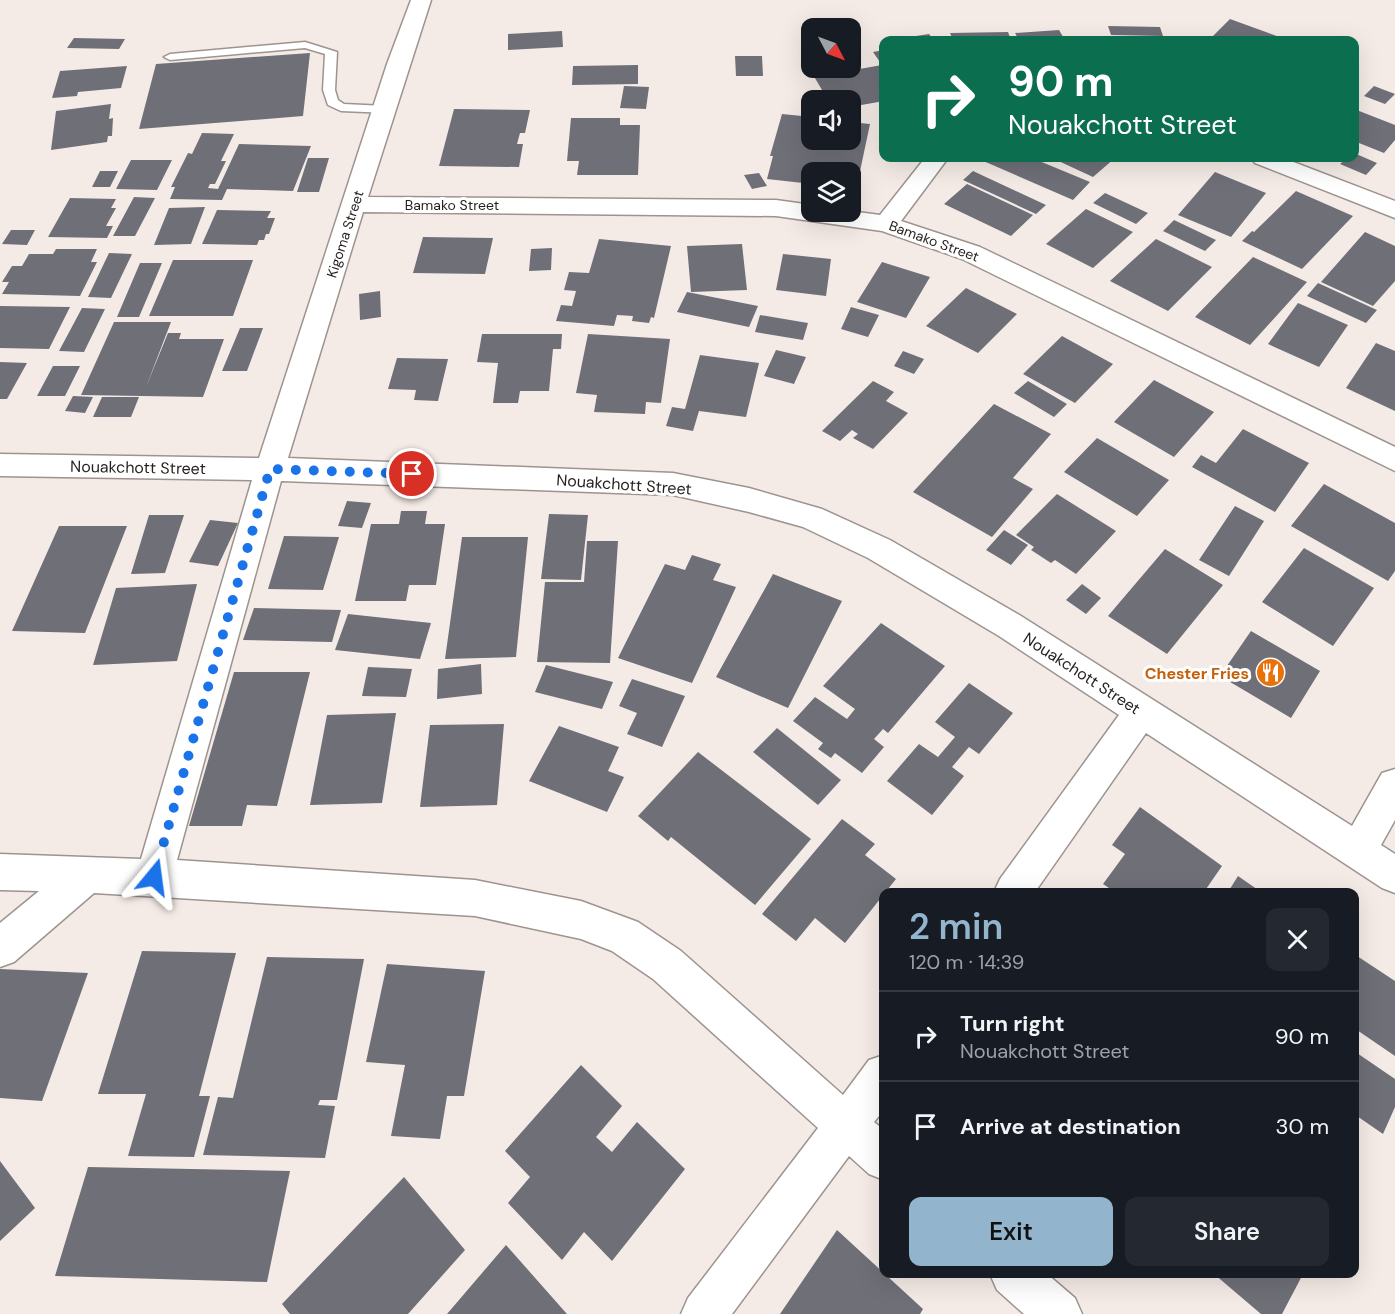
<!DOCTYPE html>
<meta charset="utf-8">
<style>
body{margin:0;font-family:"DM Sans",sans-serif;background:#242831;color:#f1f3f6;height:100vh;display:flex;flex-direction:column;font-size:22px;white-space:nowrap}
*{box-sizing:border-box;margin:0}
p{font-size:20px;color:#9ea1a6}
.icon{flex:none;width:33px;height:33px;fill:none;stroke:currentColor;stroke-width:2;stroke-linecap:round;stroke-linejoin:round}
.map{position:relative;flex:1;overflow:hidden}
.sheet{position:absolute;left:879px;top:888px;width:480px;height:390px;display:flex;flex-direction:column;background:#171b24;border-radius:12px;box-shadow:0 6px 24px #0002}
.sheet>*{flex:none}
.guide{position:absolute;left:879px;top:36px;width:480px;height:126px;border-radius:12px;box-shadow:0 6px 24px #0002;background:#0b6e4f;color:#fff;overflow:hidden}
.needle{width:39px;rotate:131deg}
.buttons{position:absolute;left:801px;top:18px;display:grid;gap:12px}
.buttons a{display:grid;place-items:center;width:60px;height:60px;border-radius:12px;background:#171b24;box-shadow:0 6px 24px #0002;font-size:30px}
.pin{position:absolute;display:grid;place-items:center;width:51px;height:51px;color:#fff;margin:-26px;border:3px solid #fff;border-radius:50%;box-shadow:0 2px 6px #0007}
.me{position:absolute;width:66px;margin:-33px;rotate:16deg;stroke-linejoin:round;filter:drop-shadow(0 0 4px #0008)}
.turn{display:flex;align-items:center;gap:21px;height:126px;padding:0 30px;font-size:27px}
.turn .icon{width:78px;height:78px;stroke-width:2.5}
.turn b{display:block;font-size:42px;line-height:51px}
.round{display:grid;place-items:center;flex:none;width:63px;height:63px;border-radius:12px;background:#242831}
.headline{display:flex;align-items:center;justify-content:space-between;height:102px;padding:0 30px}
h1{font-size:36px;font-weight:600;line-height:45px;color:#92b4cd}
.button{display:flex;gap:12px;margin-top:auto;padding:12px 30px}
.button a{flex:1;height:69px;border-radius:12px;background:#92b4cd;color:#111;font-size:24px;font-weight:600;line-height:69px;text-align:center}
.button a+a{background:#242831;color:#f1f3f6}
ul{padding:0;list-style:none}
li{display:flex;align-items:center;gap:18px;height:90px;padding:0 30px;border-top:2px solid #363941}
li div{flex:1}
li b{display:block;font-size:22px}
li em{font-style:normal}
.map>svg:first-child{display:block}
.building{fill:#6f6f78}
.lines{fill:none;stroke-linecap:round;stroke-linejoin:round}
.service-casing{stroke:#9d938f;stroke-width:3}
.minor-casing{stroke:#9d938f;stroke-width:3}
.service{fill:#fff;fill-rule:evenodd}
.minor{fill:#fff;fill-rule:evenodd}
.route{stroke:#1a73e8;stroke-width:10;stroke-dasharray:0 18}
.labels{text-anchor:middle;stroke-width:6;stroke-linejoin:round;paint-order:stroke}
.far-street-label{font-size:14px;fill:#231f1e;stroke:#fff}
.street-label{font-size:16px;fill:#231f1e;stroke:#fff}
.food-label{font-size:16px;font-weight:bold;fill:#c56008;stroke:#fff;text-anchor:end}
</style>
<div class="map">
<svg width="1395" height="1314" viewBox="0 0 1395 1314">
<rect width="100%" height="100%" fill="#f5ebe6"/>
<!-- building -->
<path class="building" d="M1230,19L1282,38L1279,40H1209Z
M1108,26L1160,27L1163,36L1111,35Z
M1059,30L1065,40H1019L1015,33Z
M562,31L563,47L508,50V34Z
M1008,32L1011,40H953L950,33Z
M929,34L934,40H919L916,36Z
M74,38L125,39L119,49L67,48Z
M884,50V101L850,107V100H828L806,63L812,62V68H846L848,71L882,65L873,52Z
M310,53L303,116L139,129L156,64Z
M735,56H762L763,76H736Z
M638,65V84L572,85L573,66Z
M127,66L121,88L78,92L77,96L52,98L60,71Z
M624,86L649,87L646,109L620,108Z
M1374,86L1395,94L1385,104L1364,96Z
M111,104L109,119L113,118L112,136H108L107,142L51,150L56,111Z
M454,109L530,110L525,133H520L517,144H523L519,167L439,166Z
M1354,109L1395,125V140L1384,153L1354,141Z
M782,114L812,117V140H850V122L870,124L856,190L850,189V172H812V184L767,179L773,156H770Z
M571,118H620V125H640L638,175H577L579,161H567Z
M202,133L234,134L221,161H226L215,184H210L208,188L218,189L239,144L311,146L293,191L227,189L222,200L170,199L175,187H171L188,153L192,154Z
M1354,153L1377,163L1366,175L1340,164L1347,158H1354Z
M308,158H329L319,192H297Z
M984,158H1032L1090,182L1073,200L981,160Z
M1052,158H1115L1093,177Z
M131,160H172L157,190L116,189Z
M100,171H118L110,187H92Z
M973,171L1046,205L1036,214L963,180Z
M1215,172L1266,193L1231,237L1178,215Z
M759,173L767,186L752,189L744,175Z
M967,184L1033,215L1011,236L944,204Z
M1296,191L1353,216L1302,269L1242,241L1252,231L1254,232Z
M1105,193L1148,213L1136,224L1093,203Z
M134,197L155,198L135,236H113Z
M70,198L116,199L111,208H116L106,226H113L107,238L48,237Z
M205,207L191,244L154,245L169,208Z
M1086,209L1133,232L1093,268L1046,244Z
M217,210L271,211L267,218H275L269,234H266L264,240H259L257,245L202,244Z
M1174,220L1216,240L1205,251L1163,231Z
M11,230H35L27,245L2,244Z
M1365,232L1395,246V281L1373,306L1321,282Z
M423,237L493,238L485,274L413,273Z
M599,239L671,246L654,318L651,317L649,323L632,321L633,316L617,315L614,326L556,321L561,305L572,306L576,291L564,290L569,272L589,273Z
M1156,239L1212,267L1168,311L1110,281Z
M742,244L747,290L691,292L687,246Z
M552,248L551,270L529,271L531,249Z
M56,249H97L91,262H97L80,296L2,294L9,282H2L12,266H22L29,254H53Z
M109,253L132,254L111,298L88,297Z
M783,254L831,259L826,296L776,290Z
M1253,257L1307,282L1250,345L1195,317Z
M173,260H253L233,316H149Z
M882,262L930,277L906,318L857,302Z
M140,263H162L139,317H117Z
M1318,283L1377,310L1366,323L1307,296Z
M966,288L1017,314L978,353L926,326Z
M380,291L381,317L360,320L359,294Z
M687,292L758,306L749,327L677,312Z
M1298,303L1348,325L1319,367L1268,344Z
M0,306L70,307L49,349L0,348Z
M851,307L879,315L868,337L841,329Z
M82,308L105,309L84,352L59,351Z
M760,315L808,323L803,340L755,332Z
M114,322H171L146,387L168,333H181L179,339H224L203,397L81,395Z
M240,328H263L247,371H222Z
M482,334H562L561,349H553L549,391H520L518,403H493L498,363L477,362Z
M588,334L670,339L661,403L646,402L645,414L594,412L597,395L576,393Z
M1062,336L1113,364L1075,403L1023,374Z
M1376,343L1395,351V411L1346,388Z
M776,350L806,357L794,384L764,376Z
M903,351L924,359L914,374L894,366Z
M700,355L759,363L746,417L699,411L693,431L666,426L672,407L685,409Z
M397,358L448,359L438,401L414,400L416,390L388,389Z
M0,362L27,363L7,399H0Z
M53,366H80L65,396H37Z
M1154,380L1214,412L1174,457L1114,422Z
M873,381L894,392L886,401L908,413L873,449L853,438L858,434L852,430L840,441L822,431Z
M1028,381L1067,404L1054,417L1014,393Z
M73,396L93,397L85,413L65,411Z
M102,397H139L131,417H93Z
M994,404L1051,434L1013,478L1033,489L992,537L913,492Z
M1243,429L1309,463L1275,512L1192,467L1201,455L1216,463Z
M1097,438L1169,480L1137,516L1064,472Z
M1324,484L1395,523V571L1388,581L1291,526Z
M1057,494L1116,531L1076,574L1055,560L1051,563L1031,550L1034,547L1016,535Z
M347,501L371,503L362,528L338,526Z
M1235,506L1264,521L1229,576L1199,560Z
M401,511H427L425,524H445L436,585H409L406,601H355L371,524H399Z
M549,514L588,515L581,580L541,579Z
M149,515H184L165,573L131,574Z
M210,520L238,523L218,566L189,562Z
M59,526H127L85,633L12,631Z
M1004,530L1028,545L1011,565L986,550Z
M284,536L339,537L323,590L268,589Z
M462,537H528L516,657L445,659Z
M587,541H618L610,663L537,662L545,582H584Z
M1304,548L1374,588L1333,646L1262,602Z
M1165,549L1223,585L1167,654L1108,616Z
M692,555L721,564L713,580L736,587L692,683L618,658L665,564L685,570Z
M773,574L842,601L788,708L716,677Z
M197,584L177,661L93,665L116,588Z
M1082,584L1101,598L1086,614L1066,600Z
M254,608L341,610L332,642L243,640Z
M348,614L431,623L420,659L335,650Z
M881,623L945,666L888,733L883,729L874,739L884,747L862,773L835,753L831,758L818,749L823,743L793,721L815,697L847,719L855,709L823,686Z
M1251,631L1320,671L1291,718L1220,676Z
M481,664L482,694L437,699L438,669Z
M546,665L613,682L602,709L535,692Z
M368,667L412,669L406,697L362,696Z
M234,672H310L277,806L247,805L242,826H189Z
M632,679L685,696L662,747L627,734L637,713L619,706Z
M969,683L1013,713L979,754L969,747L952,767L964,776L932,815L887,781L919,744L938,757L955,737L935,722Z
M396,713L382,803L310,805L327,715Z
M504,724L497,805L420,807L430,725Z
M559,726L619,747L608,771L624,777L607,812L529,781Z
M777,728L841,780L818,805L753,752Z
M698,752L811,839L755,905L671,837L668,841L638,816Z
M1140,807L1222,866L1204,892H1115L1103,884L1125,854L1112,845Z
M842,819L875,844L865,855L896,879L845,943L815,918L796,941L762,914Z
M1238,876L1261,892H1228Z
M142,951L236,953L199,1096H210L194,1157L128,1156L146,1094H98Z
M1354,954L1395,981V1056L1354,1028Z
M267,957L364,959L337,1100H320L318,1105L335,1106L325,1158L203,1155L218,1097L233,1098Z
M387,964L485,971L464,1096H447L440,1139L391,1136L405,1065L366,1062Z
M0,969L88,973L42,1101L0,1098Z
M1354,1051L1395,1079V1107L1383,1134L1354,1114Z
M581,1065L622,1106L596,1137L612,1152L637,1122L685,1169L612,1261L584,1232L562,1260L508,1203L530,1177L505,1151Z
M0,1161L35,1208L0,1241Z
M88,1167L290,1171L267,1282L55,1276Z
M404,1177L465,1250L408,1314H290L282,1304Z
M837,1230L923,1309L920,1314H780Z
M506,1245L567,1314H447Z
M1214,1274H1303L1282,1314H1261Z"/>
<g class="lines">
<defs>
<path id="service" d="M305,42L337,52L335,90L338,100L344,104L385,106L389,107V113L341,111L328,105L323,90L325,54L305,48L170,60L164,57L170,54Z"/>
<path id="minor" d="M411,0H431L368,197L776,200L812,205V212L850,211L880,215L925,158H948L901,221L980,247L1395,447V471L962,259L882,231L776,216L363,212L288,458L673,473L749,488L822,509L890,540L1021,616L1352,826L1382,773L1395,769V820L1381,845L1395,854V893L1382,888L1146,733L1035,892H994L1000,879L1119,715L999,636L868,558L803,527L749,512L673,495L281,481L177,860L475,880L581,901L638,922L681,951L843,1095L869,1060L884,1055V1110L874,1122L884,1130V1180L869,1174L849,1156L732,1314H681L688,1298L818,1128L653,979L612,951L581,939L475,916L94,893L14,962L0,967V923L39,891L0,890V854L141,859L252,480L0,476V454L259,458L387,64Z
M1251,158H1283L1395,201V218L1255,163Z
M990,1274H1047L1075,1298L1082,1314H1024L997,1290Z"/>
</defs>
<!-- service casing -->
<use href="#service" class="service-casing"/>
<!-- minor casing -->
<use href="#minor" class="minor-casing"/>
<!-- service -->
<use href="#service" class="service"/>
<!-- minor -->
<use href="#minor" class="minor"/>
</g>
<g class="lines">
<!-- route -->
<path class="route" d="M154,877L270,469L412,474"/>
</g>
<!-- icons -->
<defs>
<symbol id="restaurant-disc" viewBox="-11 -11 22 22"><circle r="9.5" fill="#e8710a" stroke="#fff"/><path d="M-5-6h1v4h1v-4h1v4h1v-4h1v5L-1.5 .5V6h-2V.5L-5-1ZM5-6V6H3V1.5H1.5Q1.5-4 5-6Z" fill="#fff"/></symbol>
</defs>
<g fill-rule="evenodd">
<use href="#restaurant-disc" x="1254" y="656" width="33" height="33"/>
</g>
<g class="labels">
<!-- far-street labels -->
<g class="far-street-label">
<text x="452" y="210">Bamako Street</text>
<text transform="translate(345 234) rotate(-72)" y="5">Kigoma Street</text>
<text transform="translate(934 241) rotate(20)" y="5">Bamako Street</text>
</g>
<!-- street labels -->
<g class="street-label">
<text transform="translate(138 467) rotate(1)" y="6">Nouakchott Street</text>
<text transform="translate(624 484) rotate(4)" y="6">Nouakchott Street</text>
<text transform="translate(1082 673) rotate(33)" y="6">Nouakchott Street</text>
</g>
<!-- food labels -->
<g class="food-label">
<text x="1249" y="679">Chester Fries</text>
</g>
</g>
</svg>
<div class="buttons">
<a><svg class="needle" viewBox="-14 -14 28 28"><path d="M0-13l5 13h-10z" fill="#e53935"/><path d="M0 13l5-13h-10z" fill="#9ea1a6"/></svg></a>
<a><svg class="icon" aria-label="sound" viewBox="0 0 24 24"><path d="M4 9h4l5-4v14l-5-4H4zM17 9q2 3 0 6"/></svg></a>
<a><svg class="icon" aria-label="layers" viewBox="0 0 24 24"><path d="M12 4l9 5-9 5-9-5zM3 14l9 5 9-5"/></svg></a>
</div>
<div class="pin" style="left:412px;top:474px;background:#d93025"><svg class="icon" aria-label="arrive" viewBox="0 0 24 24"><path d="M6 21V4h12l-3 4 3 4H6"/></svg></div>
<svg class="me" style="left:154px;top:877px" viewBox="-20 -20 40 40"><path d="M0-17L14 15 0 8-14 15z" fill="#1a73e8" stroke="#fff" stroke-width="4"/></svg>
<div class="guide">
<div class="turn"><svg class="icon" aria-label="right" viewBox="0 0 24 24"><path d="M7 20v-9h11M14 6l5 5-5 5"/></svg><div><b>90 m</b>Nouakchott Street</div></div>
</div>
<section class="sheet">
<div class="headline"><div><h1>2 min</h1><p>120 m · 14:39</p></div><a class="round"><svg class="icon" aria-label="close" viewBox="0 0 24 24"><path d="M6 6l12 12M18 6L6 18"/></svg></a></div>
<ul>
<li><svg class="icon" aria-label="right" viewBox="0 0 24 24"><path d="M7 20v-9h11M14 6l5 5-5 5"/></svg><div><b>Turn right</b><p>Nouakchott Street</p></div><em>90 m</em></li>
<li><svg class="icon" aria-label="arrive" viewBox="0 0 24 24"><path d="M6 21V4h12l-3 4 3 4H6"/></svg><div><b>Arrive at destination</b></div><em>30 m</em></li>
</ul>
<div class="button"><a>Exit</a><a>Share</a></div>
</section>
</div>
